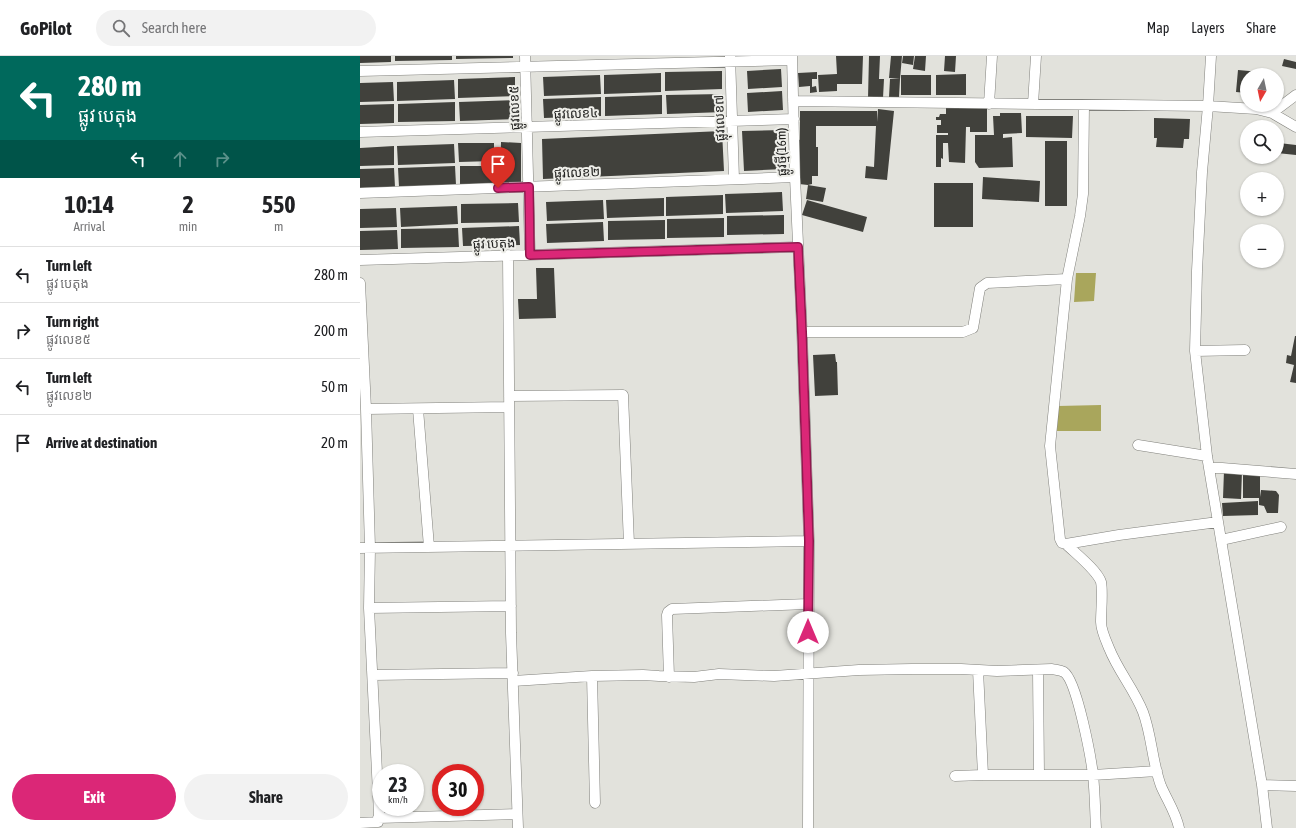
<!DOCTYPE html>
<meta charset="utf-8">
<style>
body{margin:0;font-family:"Asap Condensed","Noto Sans Khmer",sans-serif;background:#f2f2f2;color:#202124;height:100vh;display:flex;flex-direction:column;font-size:15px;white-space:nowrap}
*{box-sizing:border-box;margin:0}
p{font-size:13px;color:#757577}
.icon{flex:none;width:22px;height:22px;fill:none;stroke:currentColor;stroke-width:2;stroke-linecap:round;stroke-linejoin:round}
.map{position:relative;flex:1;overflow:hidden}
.drawer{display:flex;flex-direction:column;background:#fff;width:360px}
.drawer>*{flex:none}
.top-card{background:#00695c;color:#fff;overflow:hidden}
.needle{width:26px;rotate:189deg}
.buttons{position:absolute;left:880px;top:12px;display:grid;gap:8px}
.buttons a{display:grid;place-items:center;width:44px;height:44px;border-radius:50%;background:#fff;box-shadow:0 1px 3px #0004;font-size:20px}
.speed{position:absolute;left:12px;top:708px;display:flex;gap:8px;font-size:20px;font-weight:700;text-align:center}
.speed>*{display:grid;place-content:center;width:52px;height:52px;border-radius:50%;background:#fff;box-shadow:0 1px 3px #0004;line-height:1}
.speed small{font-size:10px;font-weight:400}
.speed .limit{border:6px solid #d22;background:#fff;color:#111}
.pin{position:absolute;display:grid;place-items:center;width:34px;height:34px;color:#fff;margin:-41px -17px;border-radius:50% 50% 50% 0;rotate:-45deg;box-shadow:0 0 4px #0007}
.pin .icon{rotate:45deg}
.me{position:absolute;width:44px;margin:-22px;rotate:0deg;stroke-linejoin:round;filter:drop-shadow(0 0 3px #0008)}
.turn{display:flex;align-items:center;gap:14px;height:84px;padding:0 12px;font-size:18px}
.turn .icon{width:52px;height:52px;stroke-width:2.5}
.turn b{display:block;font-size:28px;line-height:34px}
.lanes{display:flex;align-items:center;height:38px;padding:0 12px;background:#0003;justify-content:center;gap:20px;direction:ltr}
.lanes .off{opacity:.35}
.eta{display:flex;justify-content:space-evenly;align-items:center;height:68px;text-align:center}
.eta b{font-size:24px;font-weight:700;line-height:28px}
.action{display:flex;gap:8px;margin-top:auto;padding:8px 12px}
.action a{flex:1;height:46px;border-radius:24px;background:#db2777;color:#fff;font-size:16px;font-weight:700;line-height:46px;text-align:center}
.action a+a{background:#f2f2f2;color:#202124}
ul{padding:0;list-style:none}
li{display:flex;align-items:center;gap:12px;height:56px;padding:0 12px;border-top:1px solid #e0e0e0}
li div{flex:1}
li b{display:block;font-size:15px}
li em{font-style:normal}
header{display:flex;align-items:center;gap:24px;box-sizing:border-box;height:56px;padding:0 20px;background:#fff;border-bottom:1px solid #e0e0e0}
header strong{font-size:19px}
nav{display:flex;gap:22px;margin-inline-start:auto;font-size:14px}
.search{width:280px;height:36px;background:#f2f2f2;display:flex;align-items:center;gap:10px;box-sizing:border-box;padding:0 14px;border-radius:22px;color:#757577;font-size:15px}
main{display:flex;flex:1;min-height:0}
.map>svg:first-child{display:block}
.water{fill:#a9a65c}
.building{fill:#41413c}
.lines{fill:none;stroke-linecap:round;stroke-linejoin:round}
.minor-casing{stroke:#81817c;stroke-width:11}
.minor{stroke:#fff;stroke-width:10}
.route-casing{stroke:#8e194d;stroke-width:10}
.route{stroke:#db2777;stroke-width:7}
.labels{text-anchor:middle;stroke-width:4;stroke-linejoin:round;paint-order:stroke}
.street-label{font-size:13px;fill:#232321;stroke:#efefea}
</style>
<header>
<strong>GoPilot</strong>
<div class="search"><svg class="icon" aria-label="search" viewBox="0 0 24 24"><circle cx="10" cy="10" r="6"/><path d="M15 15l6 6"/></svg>Search here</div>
<nav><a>Map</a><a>Layers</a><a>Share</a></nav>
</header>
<main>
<section class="drawer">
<div class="top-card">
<div class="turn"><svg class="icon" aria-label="left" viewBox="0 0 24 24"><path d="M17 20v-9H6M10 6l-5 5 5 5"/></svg><div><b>280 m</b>ផ្លូវ បេតុង</div></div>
<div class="lanes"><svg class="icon" aria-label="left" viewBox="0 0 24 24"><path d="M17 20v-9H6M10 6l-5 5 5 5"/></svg><svg class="icon off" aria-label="ahead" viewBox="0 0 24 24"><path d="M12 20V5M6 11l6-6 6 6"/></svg><svg class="icon off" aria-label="right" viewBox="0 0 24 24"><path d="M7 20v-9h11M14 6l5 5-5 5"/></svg></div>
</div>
<div class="eta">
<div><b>10:14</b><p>Arrival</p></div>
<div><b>2</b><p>min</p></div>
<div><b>550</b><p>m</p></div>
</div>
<ul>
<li><svg class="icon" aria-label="left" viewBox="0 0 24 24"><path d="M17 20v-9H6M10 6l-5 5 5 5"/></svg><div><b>Turn left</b><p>ផ្លូវ បេតុង</p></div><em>280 m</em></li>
<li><svg class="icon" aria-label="right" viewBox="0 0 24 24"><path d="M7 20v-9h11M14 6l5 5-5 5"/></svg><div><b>Turn right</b><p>ផ្លូវលេខ៥</p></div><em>200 m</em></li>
<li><svg class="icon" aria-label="left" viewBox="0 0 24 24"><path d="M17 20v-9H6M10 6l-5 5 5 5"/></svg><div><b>Turn left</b><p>ផ្លូវលេខ២</p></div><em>50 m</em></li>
<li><svg class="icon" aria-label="arrive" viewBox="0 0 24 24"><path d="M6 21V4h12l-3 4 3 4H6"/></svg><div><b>Arrive at destination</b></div><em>20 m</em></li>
</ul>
<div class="action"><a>Exit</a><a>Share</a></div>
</section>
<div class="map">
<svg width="936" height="772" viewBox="0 0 936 772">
<rect width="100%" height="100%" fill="#e2e2dc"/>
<!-- water -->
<path class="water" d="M716,217H736L734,245L714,246Z
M741,349V375H697L698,350Z"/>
<!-- building -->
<path class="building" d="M0,0H31V6L0,7Z
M35,0H92V4L35,5Z
M96,0H153V2L96,3Z
M476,0H503L502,28H477V35L459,36L458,19L477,18Z
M509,0H520L519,23H524L523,42H508Z
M531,0H542L540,23L529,22Z
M543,0H554L553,9L542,7Z
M555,0H566L565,15L553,13Z
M585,0H596L595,16L584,15Z
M924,3L936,6V13L922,10Z
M421,13L422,31L388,33L387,15Z
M878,14L912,17V19H887V37L876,36Z
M362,15V33L305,35V16Z
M457,16V23H452V31L456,30L457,36L450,37V30L439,31L438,17Z
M301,17V36L244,38V19Z
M606,18V39H576V19Z
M240,19L241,38L184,40L183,21Z
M541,19H571V39H541Z
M155,21V40L98,42V23Z
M530,23H540L539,41H529Z
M94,24L95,43L37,45V26Z
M33,26L34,45L0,46V27Z
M422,35L423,54L388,56L387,37Z
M363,38L364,56L307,58L306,39Z
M302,39V58L245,60V41Z
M241,41V60L184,62L183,43Z
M156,44L157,63L100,65L99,46Z
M95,46V65L38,66V48Z
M34,48V67L0,68V49Z
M586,52H627V76H610V71H606L605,107L589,106L588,87H583V103L581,102V111H576V79H588V77H577V69H581V64H576V61H579L580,58H586Z
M518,53L534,55L527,124L505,122L506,110L514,111L516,70H456V91H458V120H452V128L448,129L466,132L463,146L446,143L448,129L439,128L437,83L440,84V55H517V66Z
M640,57H661L662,77L643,78V82L652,81L653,111L619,112L615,106V79H634L633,60H640Z
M666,60H713L712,82L666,81Z
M794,62L830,63L829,83H824L823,92L796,91L797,82H794Z
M423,74L424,113L384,115L382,75Z
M362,75L364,115L183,123L182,83Z
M917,78H920L919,87L936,89V99L917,97Z
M685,85H707V150H685Z
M141,86L161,87V127H140Z
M98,87H134V105L99,106Z
M94,88L95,107L38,109L37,90Z
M34,90V109L0,110V92Z
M95,110L96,129L39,131L38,112Z
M100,110H135L136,128L100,129Z
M34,112L35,131L0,132V113Z
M623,121L680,125L679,146L622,143Z
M574,127H613V171H574Z
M422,136L423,155L366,157L365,138Z
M363,139V158L306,160V141Z
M304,142V160L247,162L246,144Z
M243,144L244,163L187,165L186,146Z
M447,144L507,161L503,176L442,159Z
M158,147L159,166L101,167V148Z
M97,150L98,168L41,171L40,152Z
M36,152L37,171L0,172V153Z
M424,159V178L367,179V160Z
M364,162V181L307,182V163Z
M305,164V183L248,184V165Z
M243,166L244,185L187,187L186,168Z
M159,170L160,189L103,190L102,172Z
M98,172L99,191L41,192V173Z
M37,174L38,193L0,194V175Z
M176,212H194L196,262L159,263L158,243H177Z
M935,280H936V327L930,326L934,309L926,307L927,299L931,300Z
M475,298L476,306H477L478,339L455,340L453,299Z
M864,415H882L881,443L863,442Z
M883,419H900V441L901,434L916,435L919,439L918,457H907L904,450L899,449V442H883Z
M898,445V459L863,460L862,447Z"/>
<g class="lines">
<defs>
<path id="minor" d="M165,0L170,199
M370,0L374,123
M432,0L435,121L442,276L449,485L448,772
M851,0L848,50L842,116L837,215L835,295L847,400L902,729L907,772
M0,15L432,4
M433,45L848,50L896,53L912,57L936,71
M629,48L632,0
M673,48L676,0
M724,49L723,138L720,160L707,223L690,390L700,483L702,487L706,488L759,479L858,466
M912,57L936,39
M0,76L434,63
M0,137L435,121
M148,199L151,577L158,772
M0,204L438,191
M0,227L6,353L10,492L9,552L19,758L18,766L0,767
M442,276H603L613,272L620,232L627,227L707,223
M835,295L885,294
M149,340L263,339L269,488
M6,353L149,351
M58,353L69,491
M778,389L847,400
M850,412H862L936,418
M861,484L921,471
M706,488C715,497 737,514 741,526C743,535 741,556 741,566C741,574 746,585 749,592C758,615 774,633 783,656C792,680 792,706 801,730C807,744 816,757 819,772
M0,492L449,485
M9,552L151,550
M618,614L623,719
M678,614L679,719
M13,619L153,617
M232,620L235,747
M309,621L307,559L308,556L312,553L448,548
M153,625L232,620L283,619L299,620L334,621L359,618L414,620L499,614L552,613H601L637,615L692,613C696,614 700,614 704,616C717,625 731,702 733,719C735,737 735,755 736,772
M595,720L623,719H733L797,715
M902,729L936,730
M18,762L157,758"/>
</defs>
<!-- minor casing -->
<use href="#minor" class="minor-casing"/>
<!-- minor -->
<use href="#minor" class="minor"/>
</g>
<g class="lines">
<defs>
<path id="route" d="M138,132L169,131L170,199L438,191L442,276L449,485L448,576"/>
</defs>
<!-- route casing -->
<use href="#route" class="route-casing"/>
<!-- route -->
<use href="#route" class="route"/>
</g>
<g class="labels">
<!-- street labels -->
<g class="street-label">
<text transform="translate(154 52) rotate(-92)" y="5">ផ្លូវលេខ៥</text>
<text transform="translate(216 57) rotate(-2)" y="5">ផ្លូវលេខ៤</text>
<text transform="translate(359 62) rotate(-92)" y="5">ផ្លុវលេខ៧</text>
<text transform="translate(421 96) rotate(-91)" y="5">ផ្លូវថ្មី(16m)</text>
<text transform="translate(217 116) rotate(-2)" y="5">ផ្លូវលេខ២</text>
<text transform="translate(134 187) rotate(-2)" y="5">ផ្លូវ បេតុង</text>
</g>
</g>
</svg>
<div class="buttons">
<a><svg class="needle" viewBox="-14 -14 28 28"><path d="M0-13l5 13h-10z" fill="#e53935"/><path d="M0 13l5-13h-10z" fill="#757577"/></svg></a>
<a><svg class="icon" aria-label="search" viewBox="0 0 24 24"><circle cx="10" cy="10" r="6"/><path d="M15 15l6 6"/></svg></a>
<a>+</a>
<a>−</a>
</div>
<div class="speed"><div>23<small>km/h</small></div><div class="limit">30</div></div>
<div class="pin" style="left:138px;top:132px;background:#d93025"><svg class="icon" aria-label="arrive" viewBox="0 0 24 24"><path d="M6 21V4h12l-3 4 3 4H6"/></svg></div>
<svg class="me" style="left:448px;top:576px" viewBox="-20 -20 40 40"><circle r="19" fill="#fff"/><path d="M0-13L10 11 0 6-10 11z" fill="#db2777"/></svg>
</div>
</main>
